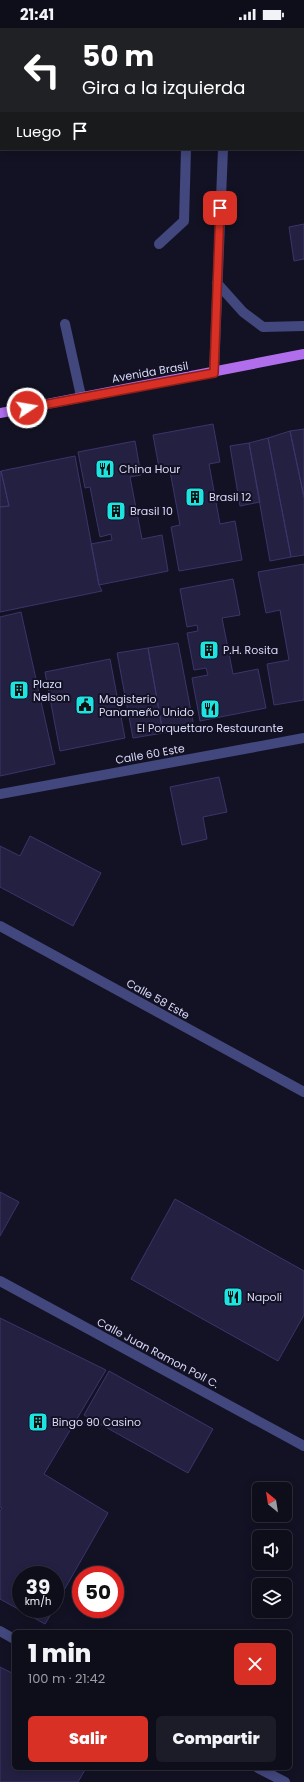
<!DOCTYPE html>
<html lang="es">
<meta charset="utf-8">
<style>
body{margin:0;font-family:Poppins,sans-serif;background:#1c1c28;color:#f1f3f6;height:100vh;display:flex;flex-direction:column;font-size:15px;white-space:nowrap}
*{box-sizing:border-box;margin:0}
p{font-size:13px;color:#9b9ca3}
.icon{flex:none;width:22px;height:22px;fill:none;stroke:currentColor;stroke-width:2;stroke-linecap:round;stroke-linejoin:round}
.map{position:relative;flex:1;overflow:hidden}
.details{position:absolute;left:12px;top:1602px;width:280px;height:140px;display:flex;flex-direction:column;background:#0e0e1b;border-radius:6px;box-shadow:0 2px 10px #0003,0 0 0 1px #2e2e3a}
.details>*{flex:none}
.hud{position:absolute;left:0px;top:0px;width:304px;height:122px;box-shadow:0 2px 10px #0003,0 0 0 1px #2e2e3a;background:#202124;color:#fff;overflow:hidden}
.needle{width:26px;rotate:330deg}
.fabs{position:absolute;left:252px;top:1454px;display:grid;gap:8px}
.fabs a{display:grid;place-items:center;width:40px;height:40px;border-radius:6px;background:#0e0e1b;box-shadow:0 2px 10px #0003,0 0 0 1px #2e2e3a;font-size:20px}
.speed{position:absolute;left:12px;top:1538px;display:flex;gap:8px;font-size:20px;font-weight:700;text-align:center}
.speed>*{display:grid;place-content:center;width:52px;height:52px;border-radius:50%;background:#0e0e1b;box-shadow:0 2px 10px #0003,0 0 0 1px #2e2e3a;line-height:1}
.speed small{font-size:10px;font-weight:400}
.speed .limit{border:6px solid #d22;background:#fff;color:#111}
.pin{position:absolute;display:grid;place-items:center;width:34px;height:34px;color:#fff;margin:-17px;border-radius:8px;box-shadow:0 2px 6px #0006}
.me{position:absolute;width:44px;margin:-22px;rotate:78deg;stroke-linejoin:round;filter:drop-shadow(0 0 3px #0008)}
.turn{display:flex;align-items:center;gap:14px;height:84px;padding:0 16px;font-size:18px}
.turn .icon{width:52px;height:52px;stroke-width:2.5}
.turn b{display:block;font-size:28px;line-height:34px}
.then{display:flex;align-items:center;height:38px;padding:0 16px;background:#0003;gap:8px;font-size:15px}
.round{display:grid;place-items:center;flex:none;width:42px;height:42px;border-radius:6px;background:#1c1c28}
.overview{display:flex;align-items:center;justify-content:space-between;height:68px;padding:0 16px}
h1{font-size:24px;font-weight:800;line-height:30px}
.primary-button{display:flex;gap:8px;margin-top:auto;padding:8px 16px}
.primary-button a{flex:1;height:46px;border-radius:6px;background:#d93025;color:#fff;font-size:16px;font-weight:800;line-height:46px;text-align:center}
.primary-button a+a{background:#1c1c28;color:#f1f3f6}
.status{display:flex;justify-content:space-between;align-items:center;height:28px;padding:0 20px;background:#0e0e1b;direction:ltr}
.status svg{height:11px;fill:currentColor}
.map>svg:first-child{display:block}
.building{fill:#232042;stroke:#3a356b}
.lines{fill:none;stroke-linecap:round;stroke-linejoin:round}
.minor-tunnel{stroke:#313044;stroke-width:10;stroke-dasharray:10 5;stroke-linecap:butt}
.minor{stroke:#42477d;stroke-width:10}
.major{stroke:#b06eed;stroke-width:10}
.route-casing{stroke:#8d1f18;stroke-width:10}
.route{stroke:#d93025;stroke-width:7}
.labels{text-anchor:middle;stroke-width:4;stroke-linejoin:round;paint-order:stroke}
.street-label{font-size:11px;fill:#d9d9fa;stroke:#131224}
.poi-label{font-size:11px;fill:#d9d9fa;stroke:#131224;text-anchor:start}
</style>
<div class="status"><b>21:41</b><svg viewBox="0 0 49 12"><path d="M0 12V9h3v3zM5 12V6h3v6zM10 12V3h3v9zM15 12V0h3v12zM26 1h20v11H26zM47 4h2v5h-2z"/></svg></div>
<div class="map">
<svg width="304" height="1754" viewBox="0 0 304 1754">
<rect width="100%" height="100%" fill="#131224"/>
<!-- building -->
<path class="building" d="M0,0L51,1H1L0,62Z
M304,196V231L294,233L289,199Z
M213,396L220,434L209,436L220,496L235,493L242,532L179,543L171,499L180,497L170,443L160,445L153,407Z
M304,401V469L290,403Z
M290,403L304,469V527L291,529L268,410Z
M268,410L291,529L270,533L249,415Z
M135,413L141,447L130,449L142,511L162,507L168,543L99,557L91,516L112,512L111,506L100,509L90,459L85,460L78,424Z
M249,415L260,474L240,478L230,418Z
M75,428L99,557L102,563L0,584V479L9,478L1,443Z
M1,443L9,478L0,479V444Z
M304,536V672L274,677L267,636L289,632L280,582L266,585L258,544Z
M233,551L240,587L222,590L233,646L258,641L266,680L200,693L192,650L208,647L206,640L194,642L187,605L198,603L197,597L187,599L180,561Z
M21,584L55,736L0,748V589Z
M178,615L194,699L163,705L148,620Z
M148,620L163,705L133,710L117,625Z
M110,631L125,710L60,723L45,644Z
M219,749L227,784L203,789L207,811L182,817L170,759Z
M30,808L101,845L73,898L0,859V818L20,828Z
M0,1164L19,1174L0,1208Z
M175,1171L304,1243V1287L278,1333L131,1251Z
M0,1290L106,1342L44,1446L108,1485L55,1578V1547H21V1581H54L45,1596L0,1571V1483L2,1480L0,1479Z
M109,1343L213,1401L188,1445L84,1387Z
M0,1639L14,1646V1740H86L78,1754H0Z"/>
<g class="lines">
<!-- minor-tunnel -->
<path class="minor-tunnel" d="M176,0V1"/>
<!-- minor -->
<path class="minor" d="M221,0V1
M159,216L184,193L186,121
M217,255L243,284L263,299L304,298
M65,296L81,368
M214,345L223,121
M0,766L304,710
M0,898L304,1064
M0,1253L304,1418
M0,1603L14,1611
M258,1740L285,1754"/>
<!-- major -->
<path class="major" d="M0,385L304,326"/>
</g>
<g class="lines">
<defs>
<path id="route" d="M27,380L214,345L220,180"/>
</defs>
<!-- route casing -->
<use href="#route" class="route-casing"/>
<!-- route -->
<use href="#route" class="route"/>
</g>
<!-- icons -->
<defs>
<symbol id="restaurant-square" viewBox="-11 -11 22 22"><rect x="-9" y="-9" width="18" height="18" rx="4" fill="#1de3e1" stroke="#131224"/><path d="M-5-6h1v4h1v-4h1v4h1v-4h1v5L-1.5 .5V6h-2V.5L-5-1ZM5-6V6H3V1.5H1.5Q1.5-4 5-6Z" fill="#111"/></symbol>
<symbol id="building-square" viewBox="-11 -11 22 22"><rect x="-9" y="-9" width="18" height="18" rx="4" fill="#1de3e1" stroke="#131224"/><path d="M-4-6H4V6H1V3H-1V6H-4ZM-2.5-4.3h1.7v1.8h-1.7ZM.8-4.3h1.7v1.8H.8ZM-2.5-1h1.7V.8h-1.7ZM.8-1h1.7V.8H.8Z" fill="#111"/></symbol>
<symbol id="civic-square" viewBox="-11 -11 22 22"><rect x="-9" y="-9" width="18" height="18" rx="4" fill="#1de3e1" stroke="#131224"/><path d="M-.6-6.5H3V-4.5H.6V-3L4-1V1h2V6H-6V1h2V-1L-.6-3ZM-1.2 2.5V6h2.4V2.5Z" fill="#111"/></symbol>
</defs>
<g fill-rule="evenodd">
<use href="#restaurant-square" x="94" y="430" width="22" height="22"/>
<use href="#building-square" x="184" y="458" width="22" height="22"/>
<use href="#building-square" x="105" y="472" width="22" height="22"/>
<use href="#building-square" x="198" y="611" width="22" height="22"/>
<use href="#building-square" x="8" y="651" width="22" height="22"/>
<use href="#civic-square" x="74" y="666" width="22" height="22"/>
<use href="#restaurant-square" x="199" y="670" width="22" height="22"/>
<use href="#restaurant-square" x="222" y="1258" width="22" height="22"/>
<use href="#building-square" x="27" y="1383" width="22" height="22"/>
</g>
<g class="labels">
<!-- street labels -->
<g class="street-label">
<text transform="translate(150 344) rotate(-10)" y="4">Avenida Brasil</text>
<text transform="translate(150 726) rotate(-10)" y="4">Calle 60 Este</text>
<text transform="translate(158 971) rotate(29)" y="4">Calle 58 Este</text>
<text transform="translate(158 1325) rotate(28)" y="4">Calle Juan Ramon Poll C.</text>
</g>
<!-- poi labels -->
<g class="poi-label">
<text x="119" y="445">China Hour</text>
<text x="209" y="473">Brasil 12</text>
<text x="130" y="487">Brasil 10</text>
<text x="223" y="626">P.H. Rosita</text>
<text x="33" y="660">Plaza<tspan x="33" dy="13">Nelson</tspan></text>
<text x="99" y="675">Magisterio<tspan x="99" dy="13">Panameño Unido</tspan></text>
<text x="210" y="704" text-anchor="middle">El Porquettaro Restaurante</text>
<text x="247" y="1273">Napoli</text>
<text x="52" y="1398">Bingo 90 Casino</text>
</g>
</g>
</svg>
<div class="fabs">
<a><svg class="needle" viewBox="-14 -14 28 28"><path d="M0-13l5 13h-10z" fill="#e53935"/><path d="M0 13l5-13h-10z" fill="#9b9ca3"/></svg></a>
<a><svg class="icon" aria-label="sound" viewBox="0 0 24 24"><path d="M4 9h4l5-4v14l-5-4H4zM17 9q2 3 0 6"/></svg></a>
<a><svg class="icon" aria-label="layers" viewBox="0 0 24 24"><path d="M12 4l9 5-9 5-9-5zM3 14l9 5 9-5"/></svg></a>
</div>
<div class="speed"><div>39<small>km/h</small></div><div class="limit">50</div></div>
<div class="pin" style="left:220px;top:180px;background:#d93025"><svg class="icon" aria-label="arrive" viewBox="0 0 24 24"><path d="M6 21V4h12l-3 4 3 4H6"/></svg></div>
<svg class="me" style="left:27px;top:380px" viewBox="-20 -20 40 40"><circle r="17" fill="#d93025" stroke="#fff" stroke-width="3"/><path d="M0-11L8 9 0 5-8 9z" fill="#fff"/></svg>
<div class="hud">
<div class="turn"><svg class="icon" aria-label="left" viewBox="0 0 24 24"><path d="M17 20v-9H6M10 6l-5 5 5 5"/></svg><div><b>50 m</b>Gira a la izquierda</div></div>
<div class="then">Luego<svg class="icon" aria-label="arrive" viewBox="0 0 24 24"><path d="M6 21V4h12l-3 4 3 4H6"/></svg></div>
</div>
<section class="details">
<div class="overview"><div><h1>1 min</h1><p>100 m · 21:42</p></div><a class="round" style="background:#d93025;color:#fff"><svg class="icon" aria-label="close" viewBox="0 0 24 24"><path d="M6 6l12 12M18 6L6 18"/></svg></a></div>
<div class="primary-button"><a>Salir</a><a>Compartir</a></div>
</section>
</div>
